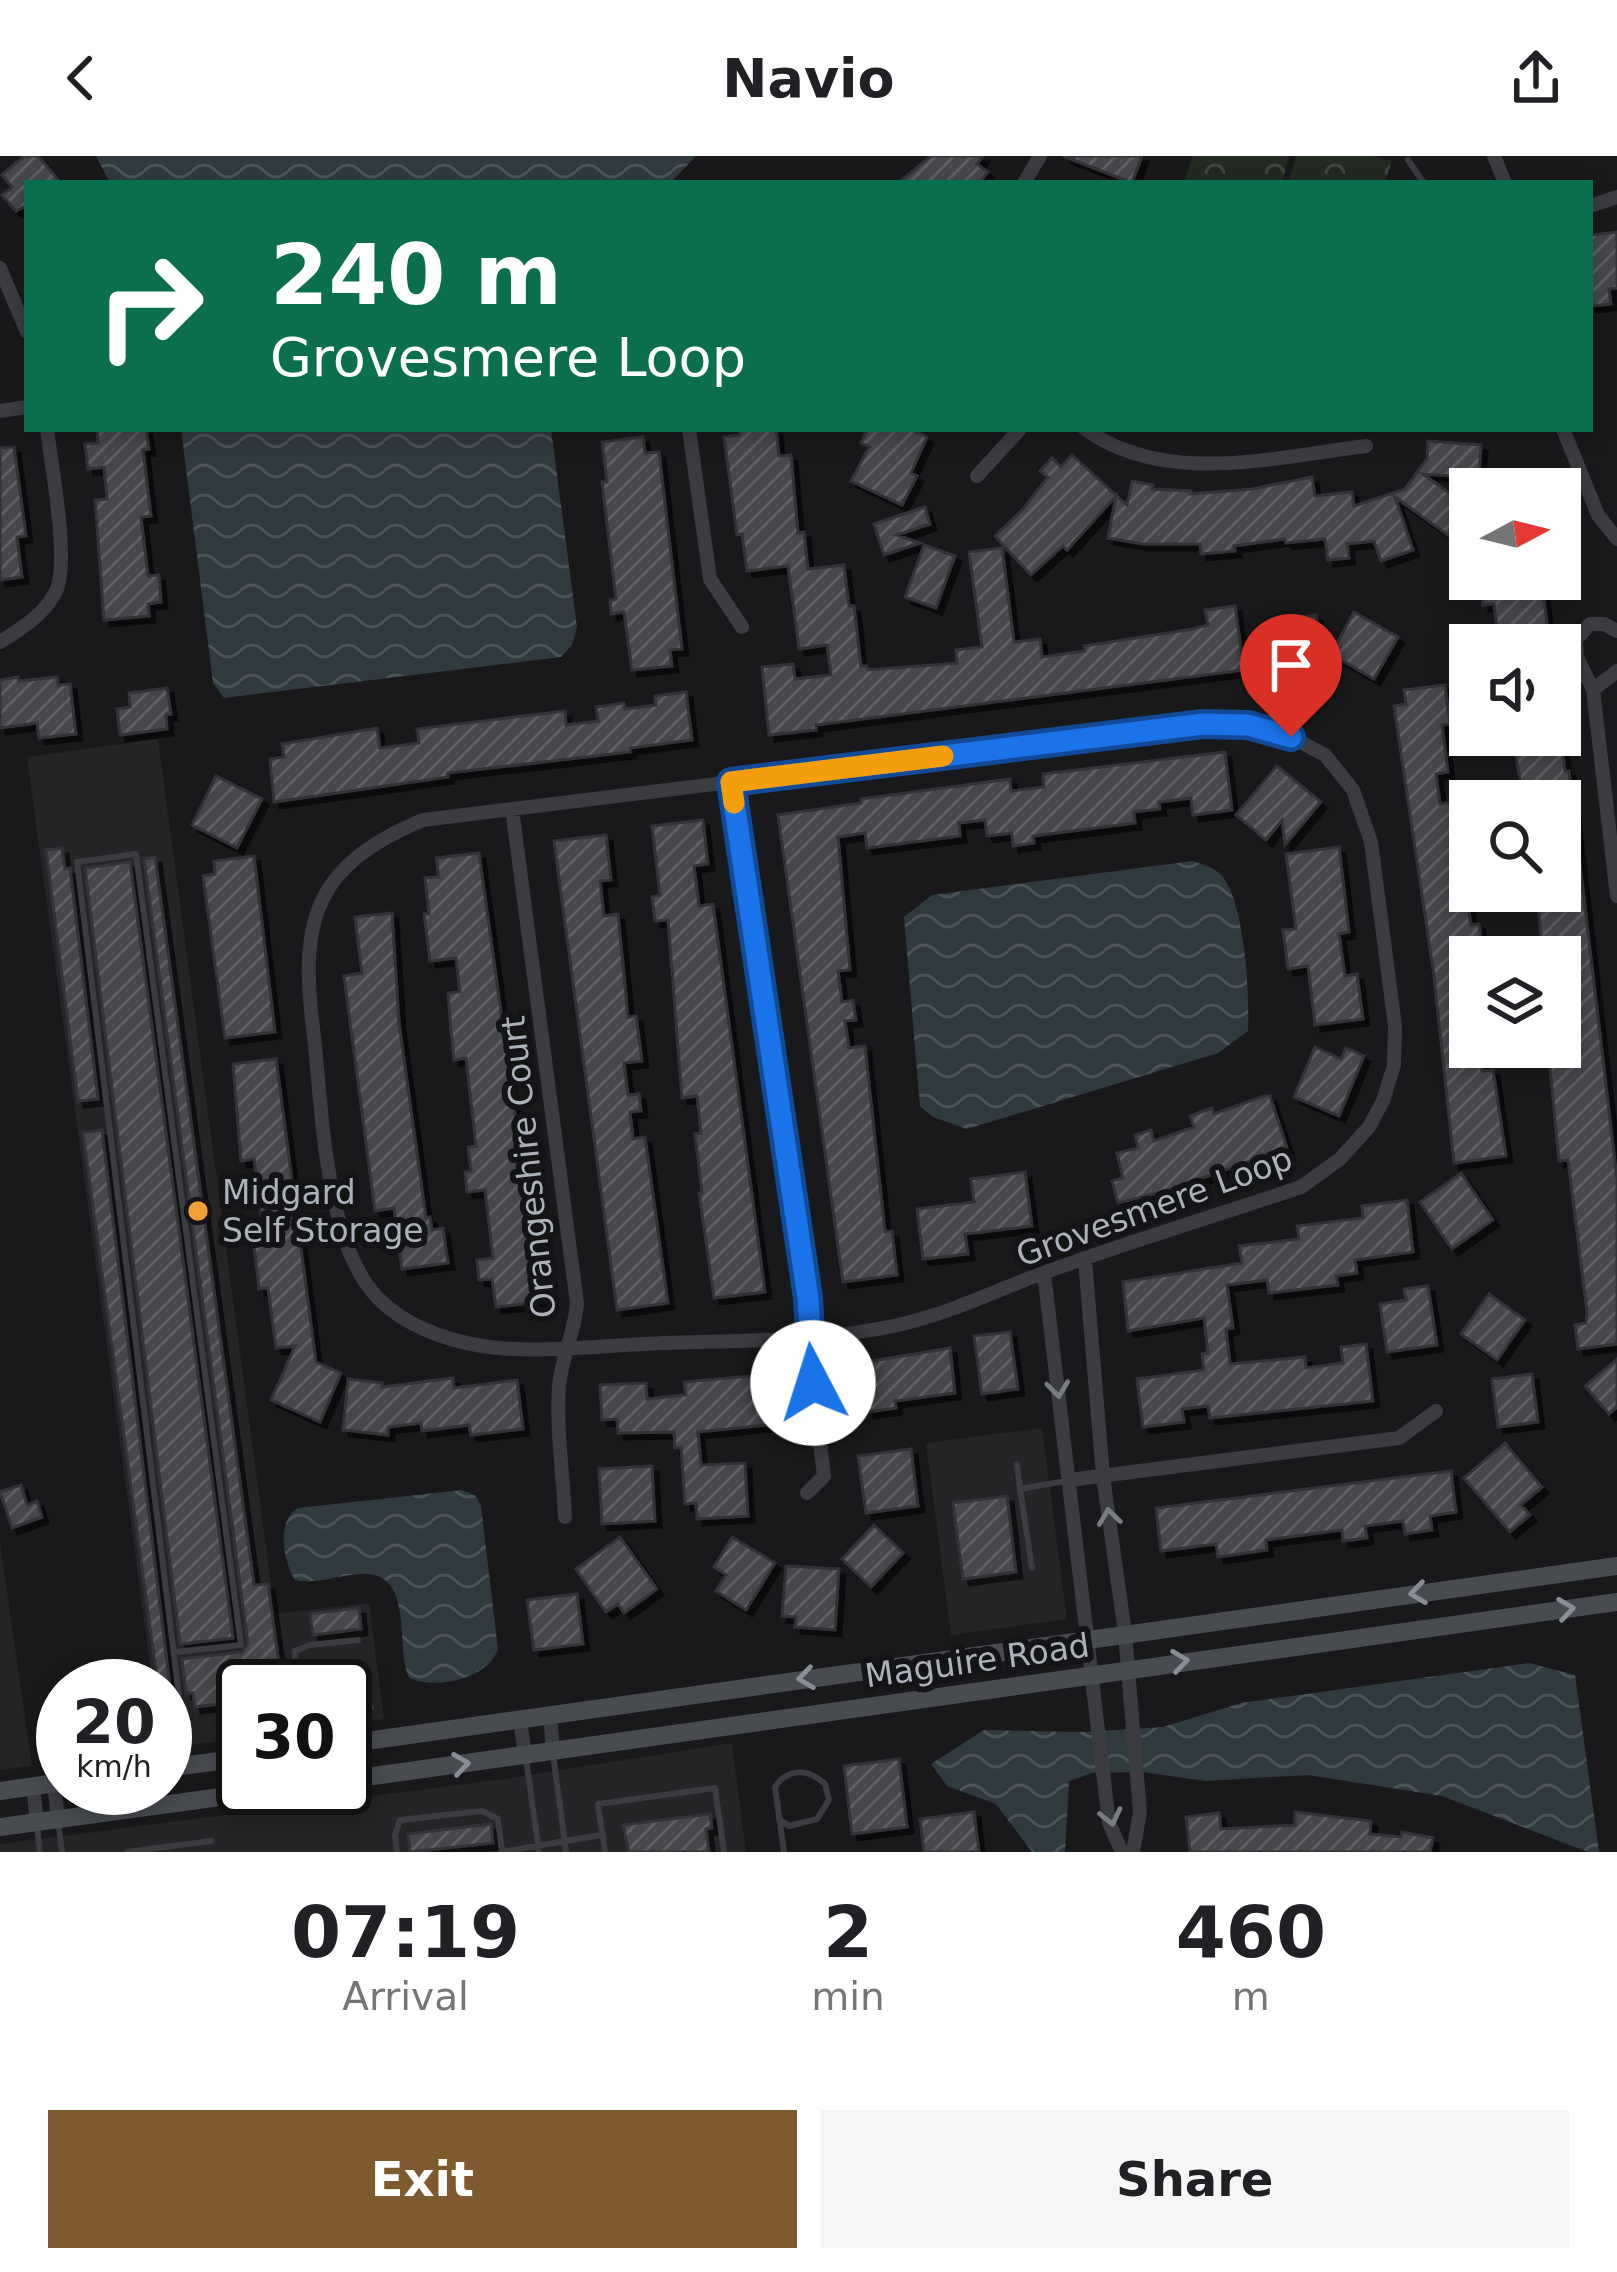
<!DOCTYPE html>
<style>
body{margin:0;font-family:"DejaVu Sans",sans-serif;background:#f6f6f6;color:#202124;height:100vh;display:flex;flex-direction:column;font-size:45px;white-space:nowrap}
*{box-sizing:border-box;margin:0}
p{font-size:39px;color:#757577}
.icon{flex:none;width:66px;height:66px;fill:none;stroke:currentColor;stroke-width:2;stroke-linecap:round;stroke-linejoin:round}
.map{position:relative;height:1696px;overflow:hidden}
.details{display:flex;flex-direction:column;background:#fff;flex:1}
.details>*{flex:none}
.banner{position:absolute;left:24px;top:24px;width:1569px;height:252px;border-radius:0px;box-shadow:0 6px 18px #0003;background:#0b6e4f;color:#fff;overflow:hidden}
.needle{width:78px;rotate:83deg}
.controls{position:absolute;left:1449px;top:312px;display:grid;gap:24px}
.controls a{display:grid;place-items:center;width:132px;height:132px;border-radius:0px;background:#fff;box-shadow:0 6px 18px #0003;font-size:60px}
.speed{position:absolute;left:36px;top:1503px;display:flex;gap:24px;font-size:60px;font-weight:700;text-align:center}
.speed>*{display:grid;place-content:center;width:156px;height:156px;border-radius:50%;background:#fff;box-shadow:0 6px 18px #0003;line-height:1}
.speed small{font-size:30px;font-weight:400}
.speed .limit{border:6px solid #111;border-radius:18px;background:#fff;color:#111}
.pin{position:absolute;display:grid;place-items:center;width:102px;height:102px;color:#fff;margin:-123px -51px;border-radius:50% 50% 50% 0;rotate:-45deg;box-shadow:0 0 12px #0007}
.pin .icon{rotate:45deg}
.me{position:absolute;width:132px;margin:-66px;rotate:355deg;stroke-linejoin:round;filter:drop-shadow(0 0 9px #0008)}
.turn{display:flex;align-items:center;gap:42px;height:252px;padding:0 48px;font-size:54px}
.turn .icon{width:156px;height:156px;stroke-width:2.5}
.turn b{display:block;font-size:84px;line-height:102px}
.eta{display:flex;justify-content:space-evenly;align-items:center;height:204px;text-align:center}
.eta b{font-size:72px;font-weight:600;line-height:84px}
.action{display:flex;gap:24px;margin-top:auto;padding:24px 48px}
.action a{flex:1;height:138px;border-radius:0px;background:#7e5a2e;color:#fff;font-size:48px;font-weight:600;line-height:138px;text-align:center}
.action a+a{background:#f6f6f6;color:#202124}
header{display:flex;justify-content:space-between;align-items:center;height:156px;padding:0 48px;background:#fff;font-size:54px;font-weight:600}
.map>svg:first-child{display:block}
.built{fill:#252528}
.park{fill:url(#park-crowns)}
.water{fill:url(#water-waves)}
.building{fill:url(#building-hatch);stroke:#333337;stroke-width:3;filter:url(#shadow)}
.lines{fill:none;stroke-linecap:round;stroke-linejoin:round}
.service{stroke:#3a3c40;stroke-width:6}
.minor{stroke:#3a3c40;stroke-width:14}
.secondary{stroke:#484b50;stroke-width:18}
.oneway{stroke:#787d84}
.oneway2{stroke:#888e96}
.route-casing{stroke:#114b97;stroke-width:30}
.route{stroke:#1a73e8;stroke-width:21}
.slow{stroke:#f59e0b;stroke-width:21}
.poi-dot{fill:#f29f3a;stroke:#141416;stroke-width:4.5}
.labels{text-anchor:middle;stroke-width:12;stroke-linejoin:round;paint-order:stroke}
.street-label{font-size:33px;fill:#abb2bb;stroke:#141416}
.poi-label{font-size:33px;fill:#abb2bb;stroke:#141416;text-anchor:start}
</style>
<header><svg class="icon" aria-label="back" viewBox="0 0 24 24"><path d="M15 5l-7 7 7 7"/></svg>Navio<svg class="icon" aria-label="share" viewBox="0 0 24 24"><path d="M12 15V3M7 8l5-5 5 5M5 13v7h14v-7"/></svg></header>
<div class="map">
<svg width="1617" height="1696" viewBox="0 0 1617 1696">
<defs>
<pattern id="park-crowns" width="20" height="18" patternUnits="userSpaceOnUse" patternTransform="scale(3)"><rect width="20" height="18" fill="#212921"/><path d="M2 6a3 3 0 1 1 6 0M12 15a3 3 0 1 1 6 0" fill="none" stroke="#3f463f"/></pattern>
<pattern id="water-waves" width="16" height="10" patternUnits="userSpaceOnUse" patternTransform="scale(3)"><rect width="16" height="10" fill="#2f3a3f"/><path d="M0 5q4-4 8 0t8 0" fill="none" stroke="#4a5459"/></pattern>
<pattern id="building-hatch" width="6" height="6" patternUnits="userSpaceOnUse" patternTransform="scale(3)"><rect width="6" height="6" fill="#45474b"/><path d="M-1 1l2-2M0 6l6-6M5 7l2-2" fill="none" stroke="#5d5f63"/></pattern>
<filter id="shadow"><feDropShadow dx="6" dy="6" stdDeviation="0" flood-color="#0009"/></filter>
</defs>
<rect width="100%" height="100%" fill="#19191b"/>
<!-- built -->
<path class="built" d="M158,583L275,1458L369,1447L384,1563L345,1568V1530H243V1582L165,1592V1530H153L27,601Z
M1042,1272L1067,1463L951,1479L926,1287Z
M0,1386L32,1610L0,1614Z
M732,1587L746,1696H0V1688L504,1623Z"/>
<!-- park -->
<path class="park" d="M1192,0H1289L1282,27L1185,24Z
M1296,0H1374L1392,5L1385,27H1288Z"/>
<!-- water -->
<path class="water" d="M96,0H696L673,24L651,27H110Z
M181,273H551L577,471L572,489L561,501L224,542L213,527Z
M1193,705C1200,708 1213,711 1219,717C1245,739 1250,842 1248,875L1218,897L967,973L933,961L920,950L904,761L932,739Z
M462,1334L476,1340L481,1350L498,1494C486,1523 437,1534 409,1522C395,1488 415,1414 360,1418C338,1419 316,1429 295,1424C283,1405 276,1365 298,1352Z
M1529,1507L1575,1519L1599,1696H1588L1442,1640L1308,1619L1206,1625L1142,1616L1092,1617L1069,1625L1065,1696H1032L996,1648L947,1630L931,1608L984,1574L1085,1576L1163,1571L1241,1547Z"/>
<!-- building -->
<path class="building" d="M24,0H38L61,27H27V49L16,55L2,39L12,31L2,19Z
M931,0H983L977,8L988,16L979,27H898Z
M1063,0H1142L1132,27Z
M1617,76V132L1609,133L1611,148L1590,150V79Z
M146,273L149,293L143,294L151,360L141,361L148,420L159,419L161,446L148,448L149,460L104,464L95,344L107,343L104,311L88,313L85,288L98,287L97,274Z
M739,273H776L779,300L791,299L798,377L804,376L808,413L844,409L849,450H854L861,510H867L868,514L957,507L956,494L982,491L969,396L1002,392L1014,486L1040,483L1042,501L1085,495L1084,490L1193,473L1208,469L1205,454L1235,450L1244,514L816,569V574L769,579L762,511L793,508L795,523L831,519L827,489L799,493L788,410L747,415L742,378L737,379L724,281L740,279Z
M867,273H909L927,281L911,317L917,320L902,349L851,325L869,291L861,287Z
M643,281L645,297L659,296L682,493L670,494L672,510L632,514L624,456L611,458L610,444L616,443L602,326H607L602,286Z
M1428,285L1481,289L1479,322L1423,318L1470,352V366L1456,385L1395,341L1413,394L1381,405L1374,385L1347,388L1349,402L1328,404L1325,383L1286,387L1285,383L1234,390L1235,395L1201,398L1200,388H1142L1108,382L1116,340L1067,394L1063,390L1031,419L995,380L1023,353L1048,321L1040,315L1052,302L1061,311L1072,299L1127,349L1132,325L1153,329L1152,333L1191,335L1190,338L1252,333L1312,321L1315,340L1352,336L1354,350L1405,333L1427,303Z
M14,291L26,380L17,381L22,421L0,424V292Z
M925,351L930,368L897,379L920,387L884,399L874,368Z
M924,389L955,400L936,452L905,441Z
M1492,423H1541L1548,475L1537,477L1539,489H1499L1494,448L1483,449L1481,428L1493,426Z
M1354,456L1398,481L1374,523L1331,498Z
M1316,459L1322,507L1292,511L1291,502L1274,504L1269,465Z
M18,521L19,525L57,521L58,529L70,528L76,578L39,582L37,567L0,572V524Z
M1445,529L1450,568L1442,569L1448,616L1436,618L1440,648L1453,646L1471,769L1479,768L1483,801H1470V896L1480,895L1482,915L1493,914L1506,1000L1454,1007L1434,820L1394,550L1406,548L1404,534Z
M167,532L171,558L166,559L167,573L120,579L117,553L130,551L129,537Z
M686,536L692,584L630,592V596L448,617V621L274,646L270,603L284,601L282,588L377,572L380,592L419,587L417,573L565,555L566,569L598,565L596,551L624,547L625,553L656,549L655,540Z
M1512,579H1561L1565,615H1569L1617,1023V1188L1578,1193L1575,1169L1586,1167L1587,1156L1568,1004L1559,1005L1548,891H1560V801H1543L1537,737L1560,735V645H1524Z
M1225,596L1232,654L1193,659L1191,642L1159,646L1160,653L1134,656L1135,667L1033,680L1034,687L1013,690L1012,677L987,680L985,664L959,667L960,680L867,692L865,677L838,681L850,814L838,815L842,846L853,844L856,864L845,865L849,892L865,890L885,1076L892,1075L897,1119L843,1126L778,659L861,647V643L1010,623L1011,635L1044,631L1043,618Z
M1277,610L1321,646L1285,689L1282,664L1266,684L1236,659Z
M216,620L262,643L237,692L192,669Z
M703,664L708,708L694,710L699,750L713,748L765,1136L714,1142L699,1037H702L695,978L701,977L697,940L682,942L668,764L655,765L652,741L660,739L652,670Z
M606,679L611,724L600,725L604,760L618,758L628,861L636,860L642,905L624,907L628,939L639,938L641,955L630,956L633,983L645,981L668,1147L617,1154L554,685Z
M1339,691L1349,776L1339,778L1345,820L1357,818L1363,863L1315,869L1308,810L1288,813L1283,774L1296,773L1286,698Z
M62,692L65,713L70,712L98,943L78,945L46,694Z
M479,697L541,1146L496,1151L492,1123L479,1124L477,1104L493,1102L485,1034L467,1036L465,1016L471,1015L468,991L476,990L466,902L454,904L451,875L448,837L460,836L456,802L430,805L424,758H429L425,722L439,721L436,702Z
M254,700L275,876L225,882L203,720L215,718L214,705Z
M155,701L254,1429L268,1428L282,1530H243V1545L195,1551L193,1537H186L182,1503L242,1496L248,1488L144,703Z
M130,706L233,1482L180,1488L85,712Z
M392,757L399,867L426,1062L430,1061L432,1074L443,1072L448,1107L402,1113L394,1052L375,1055L344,820L362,817L355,761Z
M1315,891L1341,903L1346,892L1364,900L1339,960L1294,941Z
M276,903L316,1206L341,1217L320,1266L271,1244L295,1190L276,1192L268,1132L259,1133L253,1081L264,1080L254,1003L241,1005L233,908Z
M1264,940H1270L1287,992L1166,1035L1118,1047L1112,1025L1123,1022L1117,997L1138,992L1135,979L1151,974L1154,985L1194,971L1190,960L1212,952L1214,958Z
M102,974L171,1539L165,1540V1530H158L83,977Z
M1025,1016L1032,1070L965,1078L968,1098L923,1103L917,1053L974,1046L971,1023Z
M1461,1017L1493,1064L1452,1093L1420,1046Z
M1407,1044L1413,1096L1355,1104L1357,1117L1336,1120L1338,1129L1269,1137L1267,1124L1227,1129L1233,1172L1226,1173L1230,1208L1305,1201L1306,1212L1343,1207L1341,1191L1366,1188L1373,1245L1210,1262L1208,1250L1182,1253L1184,1266L1143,1271L1137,1223L1204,1214L1202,1198L1208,1197L1204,1162L1128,1175L1123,1126L1242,1107L1239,1090L1299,1083L1297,1070L1363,1062L1362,1050Z
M1428,1130L1437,1189L1387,1196L1380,1148L1406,1144L1404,1133Z
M1489,1138L1525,1164L1497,1204L1461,1178Z
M1010,1176L1018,1233L982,1238L974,1180Z
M950,1192L955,1237L895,1245L896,1252L868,1256L866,1242L853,1243L848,1209Z
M1617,1203V1251L1609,1258L1585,1230Z
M771,1218L776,1268L698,1276L701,1309L745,1307L748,1360L697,1363L696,1347L685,1348L681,1291L675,1292L674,1276L618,1277L617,1263L602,1264L600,1229L646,1227L647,1243L686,1239L684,1226Z
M1532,1218L1538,1266L1498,1271L1492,1223Z
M453,1222L454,1232L517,1224L523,1273L471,1279L469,1269L422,1275L421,1267L388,1271V1279L343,1274L348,1223L382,1227V1231Z
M1505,1287L1542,1331L1521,1349L1530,1359L1510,1376L1464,1322Z
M911,1293L918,1350L866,1357L858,1300Z
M652,1310L655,1365L602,1368L599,1313Z
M1451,1315L1456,1356L1430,1360L1432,1374L1405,1378L1403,1365L1365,1370L1367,1382L1343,1385L1342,1374L1266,1384L1267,1394L1218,1401L1216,1388L1161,1395L1156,1352Z
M21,1329L27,1349L37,1345L42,1361L12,1372L0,1336Z
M1007,1340L1016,1416L963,1423L953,1347Z
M874,1369L903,1397L871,1431L842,1403Z
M620,1381L657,1433L624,1457L618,1448L606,1456L576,1413Z
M732,1381L775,1407L746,1454L716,1435L726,1419L714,1411Z
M786,1410L839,1413L835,1474L795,1471L796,1461L782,1460Z
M577,1438L583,1488L534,1494L527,1444Z
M359,1452L361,1473L313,1479L310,1458Z
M899,1603L907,1671L852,1678L844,1610Z
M974,1656L979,1696H924L920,1663Z
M1295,1656L1371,1665L1370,1678L1401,1681L1402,1676L1433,1682L1430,1696H1190L1186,1661L1219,1657L1221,1673L1295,1669Z
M710,1658L712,1672L706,1673L709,1696H629L623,1669Z
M491,1668L493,1687L410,1696L408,1678Z"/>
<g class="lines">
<!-- service -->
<path class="service" d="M1408,4L1424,27
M1017,1308L1020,1333
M1032,1412L1020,1333L1066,1325
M175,1496L241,1489L136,698L77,706L187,1606
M296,1530L295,1495L310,1489L358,1484
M345,1555L371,1551
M553,1598L566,1696
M526,1603L539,1696
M779,1663L789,1670L817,1663L829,1644L825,1628C809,1613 788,1611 775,1631L784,1696
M58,1664L62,1696
M37,1670L40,1696
M127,1696L211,1685
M397,1696L395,1679L400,1664L482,1655L498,1663L502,1696
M501,1696L601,1679
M605,1696L598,1648L715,1632L724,1696"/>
<!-- minor -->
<path class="minor" d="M1494,0L1505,27
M1024,27L1040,0
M1590,50L1617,41
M0,112L27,176
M0,255L27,251
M689,273L710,423L742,471
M1085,273C1166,331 1275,301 1366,290
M1563,273L1598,359L1617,383
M977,320L1020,273
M1617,475L1604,468H1590L1576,484L1577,501L1593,534L1617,740
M0,486C21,473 45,458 56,435C70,406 51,308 47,273
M1593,534L1617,515
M1203,568L1248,569L1291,581L1325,599L1353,634L1371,686L1395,870L1394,909L1383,945L1369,971L1340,1003L1301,1031C1215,1060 1128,1086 1043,1117C995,1135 948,1158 898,1169C817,1187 728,1184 645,1188C595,1190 531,1198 482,1190C445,1184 403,1169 377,1141C324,1086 322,947 313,872C299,761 316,709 423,664Z
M731,626L808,1142L807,1180L824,1320L807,1337
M512,653L577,1147C575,1176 562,1200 559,1229C556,1272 563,1318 565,1361
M1085,1104L1103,1320L1125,1477L1140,1656L1133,1696
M1044,1117L1109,1667L1122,1696
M1069,1324L1399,1282L1436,1255
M550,1560L553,1595
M520,1564L525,1599
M54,1627L58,1663
M33,1630L37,1666"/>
<!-- secondary -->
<path class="secondary" d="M345,1588L1617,1410
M165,1612L243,1602
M345,1624L1617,1446
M0,1635L63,1626
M0,1671L286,1632"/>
</g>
<!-- one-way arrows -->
<defs><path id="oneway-chevron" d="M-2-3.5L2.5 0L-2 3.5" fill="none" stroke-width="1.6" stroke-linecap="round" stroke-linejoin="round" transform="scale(3)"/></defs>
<g class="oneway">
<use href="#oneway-chevron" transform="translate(1058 1233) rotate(83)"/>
<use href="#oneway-chevron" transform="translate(1109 1361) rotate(-98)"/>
<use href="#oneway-chevron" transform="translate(1111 1661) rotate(77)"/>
</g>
<g class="oneway2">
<use href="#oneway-chevron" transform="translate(1418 1437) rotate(172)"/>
<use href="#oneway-chevron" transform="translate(1566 1453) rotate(-8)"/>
<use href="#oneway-chevron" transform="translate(1180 1505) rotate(-8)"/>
<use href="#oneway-chevron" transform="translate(806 1522) rotate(172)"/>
<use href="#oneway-chevron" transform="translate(461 1608) rotate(-8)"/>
</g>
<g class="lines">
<defs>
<path id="route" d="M813,1227L808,1142L731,626L1203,568L1248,569L1291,581"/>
</defs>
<!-- route casing -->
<use href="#route" class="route-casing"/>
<!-- route -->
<use href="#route" class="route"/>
<!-- slow -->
<path class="slow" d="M734,647L731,626L943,600"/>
</g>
<!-- markers -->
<circle class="poi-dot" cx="198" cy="1055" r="12"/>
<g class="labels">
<!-- street labels -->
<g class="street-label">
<text transform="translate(528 1011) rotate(-96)" y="12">Orangeshire Court</text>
<text transform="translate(1154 1050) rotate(-20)" y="12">Grovesmere Loop</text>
<text transform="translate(977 1504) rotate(-8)" y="12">Maguire Road</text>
</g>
<!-- poi labels -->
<g class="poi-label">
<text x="222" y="1048">Midgard<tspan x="222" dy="38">Self Storage</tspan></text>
</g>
</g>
</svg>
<div class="controls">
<a><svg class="needle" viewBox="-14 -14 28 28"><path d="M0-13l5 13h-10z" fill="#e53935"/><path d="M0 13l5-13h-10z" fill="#757577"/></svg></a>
<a><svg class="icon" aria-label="sound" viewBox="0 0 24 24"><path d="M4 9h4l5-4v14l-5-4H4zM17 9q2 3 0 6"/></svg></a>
<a><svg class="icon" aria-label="search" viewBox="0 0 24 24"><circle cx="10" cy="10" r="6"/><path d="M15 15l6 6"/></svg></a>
<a><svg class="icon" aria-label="layers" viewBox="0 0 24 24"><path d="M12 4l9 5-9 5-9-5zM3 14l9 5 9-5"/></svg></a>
</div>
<div class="speed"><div>20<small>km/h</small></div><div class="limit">30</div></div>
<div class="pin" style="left:1291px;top:581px;background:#d93025"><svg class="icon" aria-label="arrive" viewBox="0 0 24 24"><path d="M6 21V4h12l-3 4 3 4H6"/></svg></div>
<svg class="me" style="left:813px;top:1227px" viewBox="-20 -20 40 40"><circle r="19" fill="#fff"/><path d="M0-13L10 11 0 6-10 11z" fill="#1a73e8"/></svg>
<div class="banner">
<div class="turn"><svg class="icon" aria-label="right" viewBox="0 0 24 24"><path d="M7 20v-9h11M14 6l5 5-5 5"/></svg><div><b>240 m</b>Grovesmere Loop</div></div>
</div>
</div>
<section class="details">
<div class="eta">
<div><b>07:19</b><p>Arrival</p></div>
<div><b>2</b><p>min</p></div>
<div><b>460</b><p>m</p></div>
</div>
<div class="action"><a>Exit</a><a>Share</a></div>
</section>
